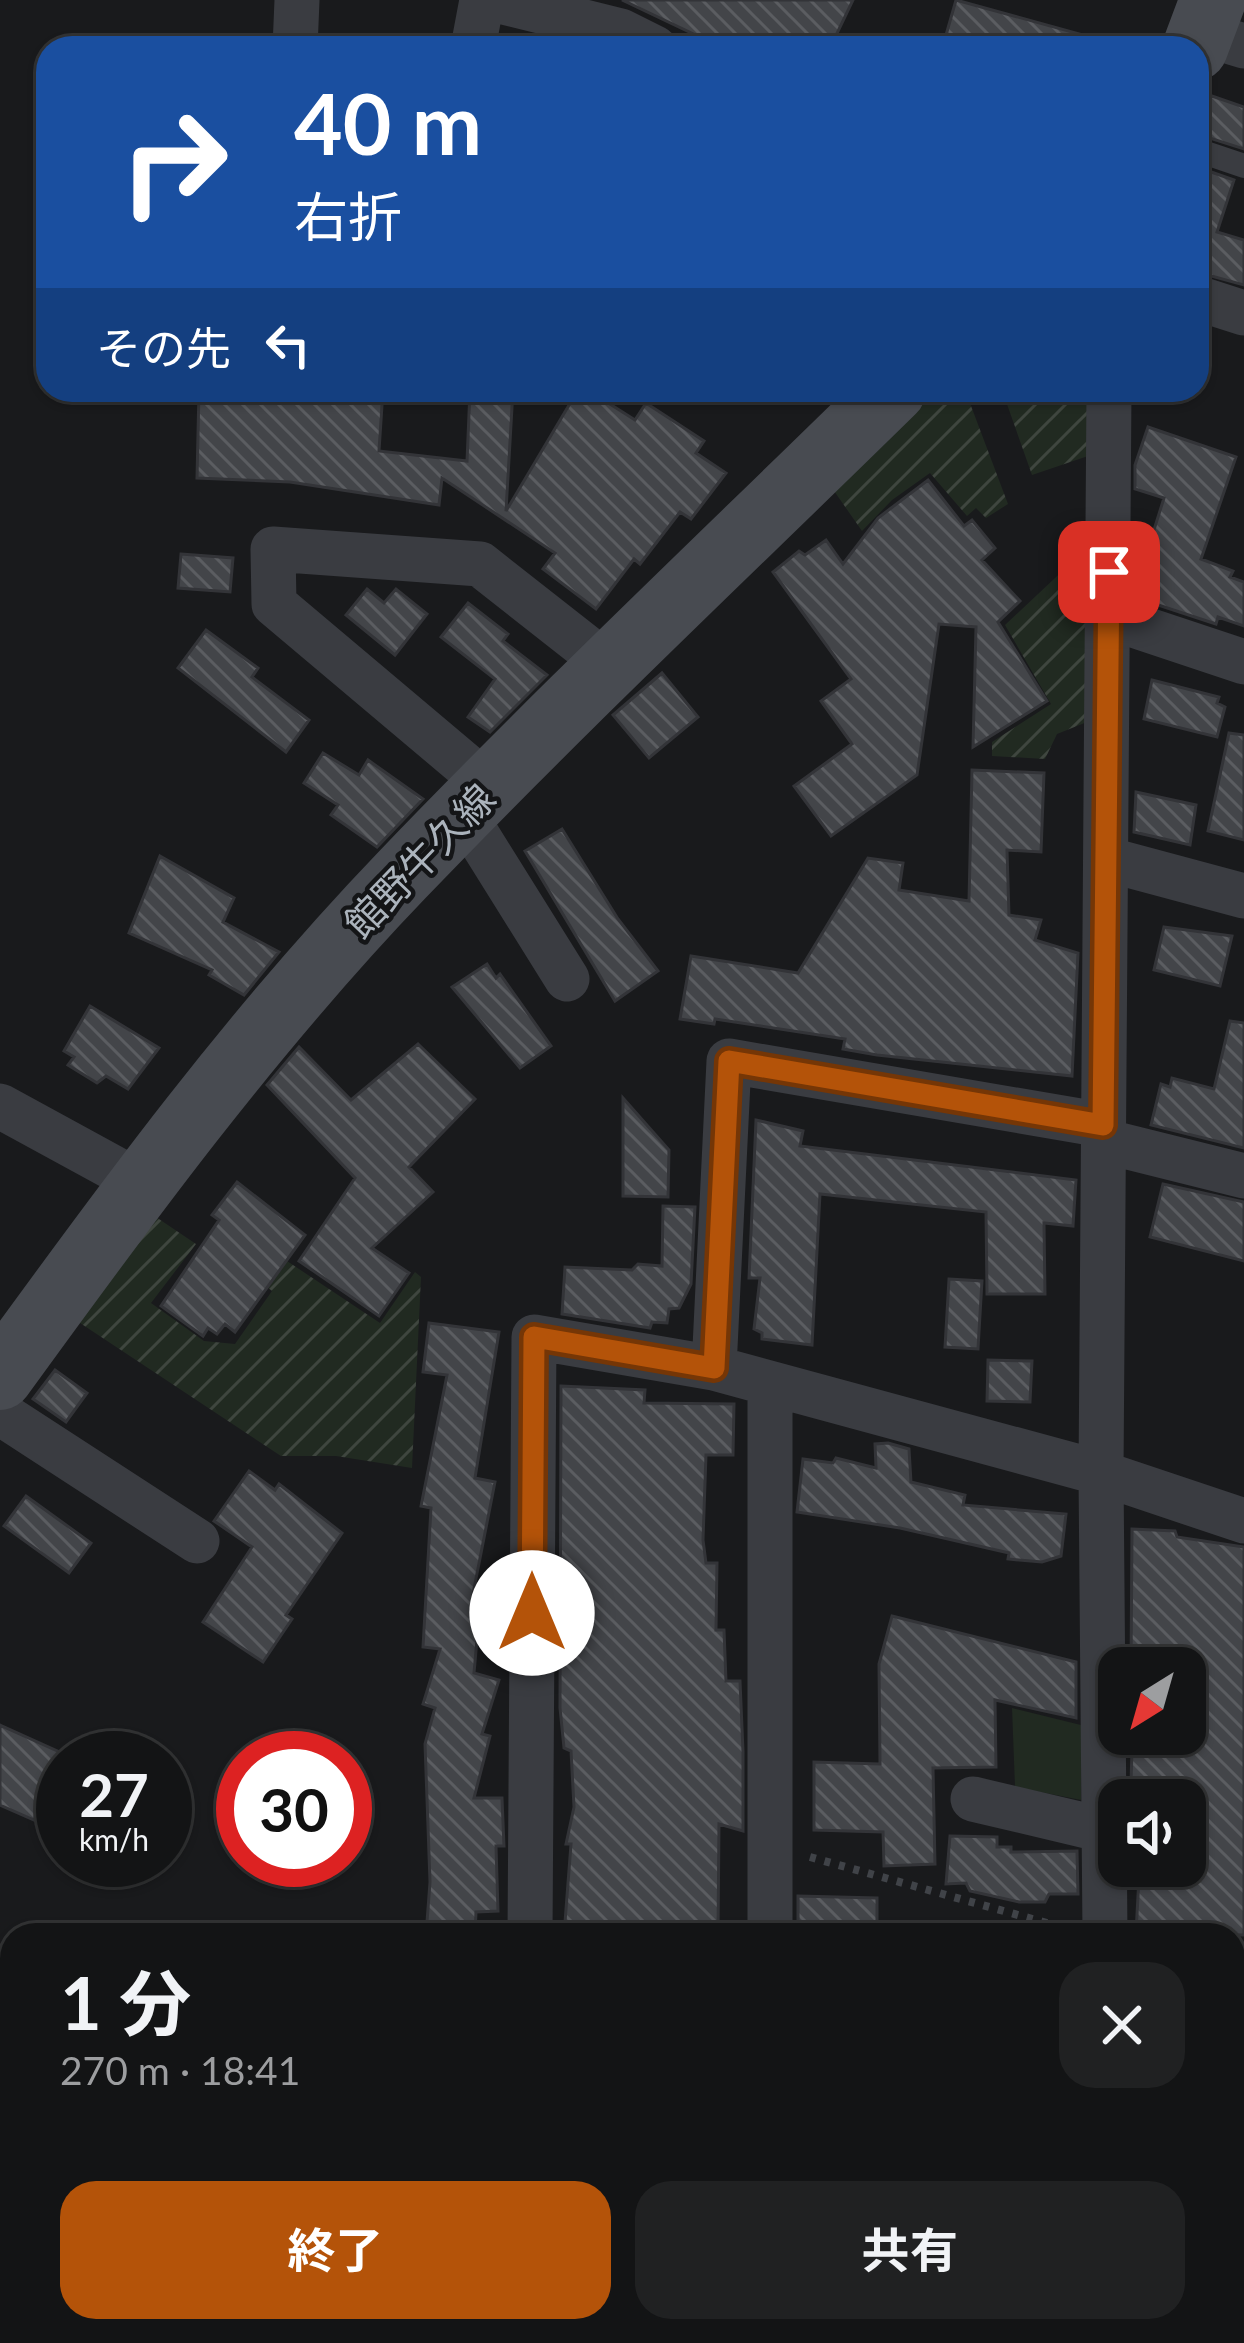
<!DOCTYPE html>
<html lang="ja">
<meta charset="utf-8">
<style>
body{margin:0;font-family:Lato,"Noto Sans JP",sans-serif;background:#202122;color:#f1f3f6;height:100vh;display:flex;flex-direction:column;font-size:45px;white-space:nowrap}
*{box-sizing:border-box;margin:0}
p{font-size:39px;color:#9d9ea0}
.icon{flex:none;width:66px;height:66px;fill:none;stroke:currentColor;stroke-width:2;stroke-linecap:round;stroke-linejoin:round}
.map{position:relative;flex:1;overflow:hidden}
.panel{position:absolute;left:0px;top:1923px;width:1245px;height:420px;display:flex;flex-direction:column;background:#131415;border-radius:36px 36px 0 0;box-shadow:0 3px 9px #0004,0 0 0 3px #323334}
.panel>*{flex:none}
.banner{position:absolute;left:36px;top:36px;width:1173px;height:366px;border-radius:36px;box-shadow:0 3px 9px #0004,0 0 0 3px #323334;background:#1a4fa0;color:#fff;overflow:hidden}
.needle{width:78px;rotate:217deg}
.buttons{position:absolute;left:1098px;top:1647px;display:grid;gap:24px}
.buttons a{display:grid;place-items:center;width:108px;height:108px;border-radius:24px;background:#131415;box-shadow:0 3px 9px #0004,0 0 0 3px #323334;font-size:60px}
.speed{position:absolute;left:36px;top:1731px;display:flex;gap:24px;font-size:60px;font-weight:700;text-align:center}
.speed>*{display:grid;place-content:center;width:156px;height:156px;border-radius:50%;background:#131415;box-shadow:0 3px 9px #0004,0 0 0 3px #323334;line-height:1}
.speed small{font-size:30px;font-weight:400}
.speed .limit{border:18px solid #d22;background:#fff;color:#111}
.pin{position:absolute;display:grid;place-items:center;width:102px;height:102px;color:#fff;margin:-51px;border-radius:24px;box-shadow:0 6px 18px #0006}
.me{position:absolute;width:132px;margin:-66px;rotate:0deg;stroke-linejoin:round;filter:drop-shadow(0 0 9px #0008)}
.turn{display:flex;align-items:center;gap:42px;height:252px;padding:0 60px;font-size:54px}
.turn .icon{width:156px;height:156px;stroke-width:2.5}
.turn b{display:block;font-size:84px;line-height:102px}
.then{display:flex;align-items:center;height:114px;padding:0 60px;background:#0003;gap:24px;font-size:45px}
.round{display:grid;place-items:center;flex:none;width:126px;height:126px;border-radius:36px;background:#202122}
.headline{display:flex;align-items:center;justify-content:space-between;height:204px;padding:0 60px}
h1{font-size:72px;font-weight:700;line-height:90px}
.cta{display:flex;gap:24px;margin-top:auto;padding:24px 60px}
.cta a{flex:1;height:138px;border-radius:36px;background:#b45309;color:#fff;font-size:48px;font-weight:700;line-height:138px;text-align:center}
.cta a+a{background:#202122;color:#f1f3f6}
.map>svg:first-child{display:block}
.grass{fill:#212a21}
.garden{fill:url(#garden-furrows)}
.building{fill:url(#building-back-hatch);stroke:#333438;stroke-width:3}
.lines{fill:none;stroke-linecap:round;stroke-linejoin:round}
.path{stroke:#404348;stroke-width:8;stroke-dasharray:6 9;stroke-linecap:butt}
.lane{stroke:#3a3c41;stroke-width:24}
.street{stroke:#3a3c41;stroke-width:45}
.secondary{stroke:#484b51;stroke-width:66}
.route-casing{stroke:#753606;stroke-width:30}
.route{stroke:#b45309;stroke-width:21}
.labels{text-anchor:middle;stroke-width:9;stroke-linejoin:round;paint-order:stroke}
.street-label{font-size:39px;fill:#abb3bc;stroke:#141517}
</style>
<div class="map">
<svg width="1244" height="2343" viewBox="0 0 1244 2343">
<defs>
<pattern id="garden-furrows" width="10" height="10" patternUnits="userSpaceOnUse" patternTransform="scale(3)"><rect width="10" height="10" fill="#212a21"/><path d="M-1 1l2-2M0 10L10 0M9 11l2-2" fill="none" stroke="#3f463f"/></pattern>
<pattern id="building-back-hatch" width="6" height="6" patternUnits="userSpaceOnUse" patternTransform="scale(3)"><rect width="6" height="6" fill="#434549"/><path d="M-1 5l2 2M0 0l6 6M5-1l2 2" fill="none" stroke="#5b5d61"/></pattern>
</defs>
<rect width="100%" height="100%" fill="#191a1c"/>
<!-- grass -->
<path class="grass" d="M1012,1708L1081,1725V1800L1015,1787Z"/>
<!-- garden -->
<path class="garden" d="M932,390H965L1008,504L986,518L976,508L967,516L930,473L892,500L862,531L832,488Z
M1002,390H1090L1088,456L1032,475Z
M1088,547L1087,722L1057,734L1045,759L992,756V742L1051,704L1005,625Z
M150,1213L196,1244L151,1303L204,1341L235,1344L272,1291L228,1255L300,1235L287,1261L380,1323L415,1272L421,1277L412,1468L336,1456H281L77,1321Z"/>
<!-- building -->
<path class="building" d="M622,0H853L830,48H723Z
M956,0L1094,38L1092,48H967L944,42Z
M1209,95L1244,107V149L1197,134Z
M1197,167L1234,180L1217,232L1244,240V285L1197,272Z
M199,390H383L379,451L467,461L470,390H513L506,511L578,390H588L635,420L646,403L704,441L696,453L726,473L691,519L680,512L640,564L634,559L596,609L543,569L555,553L442,478L439,505L290,482L197,478Z
M1148,427L1236,457L1201,559L1233,571L1230,577L1244,582V626L1218,617L1216,624L1146,601L1148,595L1135,590L1164,498L1135,489V465Z
M928,480L964,526L972,520L995,548L982,560L1020,601L998,622L1047,701L973,747L976,627L939,624L917,775L831,836L794,786L852,744L821,701L851,679L773,572L799,551L805,555L826,540L843,564L878,518Z
M181,554L233,558L230,592L178,588Z
M367,589L384,603L396,589L427,614L395,655L346,615Z
M468,603L508,634L503,641L547,675L490,732L468,717L495,679L441,637Z
M206,630L258,668L252,677L309,720L286,752L178,668Z
M662,673L698,717L649,758L613,715Z
M1152,680L1219,697L1217,703L1225,707L1217,737L1144,719Z
M1229,733L1244,735V840L1208,831Z
M323,753L359,775L368,760L423,799L377,847L331,815L338,805L304,783Z
M972,770L1044,773L1041,852L1007,850L1009,915L1041,920L1035,940L1078,953L1072,1076L877,1055L843,1049L845,1039L715,1019L714,1024L680,1019L691,956L798,973L868,858L903,863L899,890L969,901Z
M1136,792L1196,805L1190,845L1134,832Z
M562,829L618,919L658,971L615,1001L525,851Z
M160,856L234,898L223,922L279,952L244,995L209,975L212,970L129,933Z
M1164,927L1232,936L1220,986L1154,970Z
M487,964L496,978L500,974L551,1046L520,1068L452,987Z
M90,1006L159,1048L128,1089L106,1076L97,1083L68,1065L74,1057L64,1051Z
M1230,1021L1244,1023V1148L1151,1125L1161,1084L1170,1087L1172,1078L1214,1089Z
M418,1044L475,1099L409,1167L433,1192L372,1248L409,1273L379,1316L299,1261L355,1178L267,1085L299,1047L351,1100Z
M623,1098L669,1150L668,1197L623,1196Z
M756,1120L803,1131L800,1146L1076,1180L1073,1226L1044,1223L1045,1294H987L986,1212L820,1194L812,1345L762,1339V1333L754,1329L760,1278H749Z
M237,1182L305,1235L235,1332L225,1324L217,1334L208,1328L203,1336L161,1306L219,1220L212,1215Z
M1163,1184L1244,1202V1261L1150,1237Z
M663,1206L695,1207L691,1284L679,1308L669,1309L667,1323L652,1322L650,1328L562,1314L565,1267L632,1270L638,1264L662,1266Z
M949,1279L982,1281L978,1349L945,1347Z
M429,1323L499,1332L475,1478L495,1482L473,1594L481,1595L474,1673L499,1680L482,1734L490,1736L474,1798H502L504,1846H496L498,1911L476,1912L475,1935H426L430,1882L425,1744L435,1708L423,1704L440,1649L423,1647L431,1508L421,1506L447,1375L423,1372Z
M988,1360L1032,1361L1030,1402L987,1401Z
M55,1370L87,1393L66,1422L33,1399Z
M561,1386L645,1390L644,1403L734,1404L733,1455H706L703,1540L706,1563H717L716,1630H724L726,1681H740L743,1751V1831L719,1824L718,1935H564L571,1844H566L574,1807L571,1751L564,1748L560,1708Z
M888,1443L909,1449L911,1482L965,1495L963,1505L1066,1514L1061,1556L1042,1562L1008,1559L1009,1553L900,1528L797,1512L803,1459L833,1463L836,1458L876,1468L875,1444Z
M249,1471L275,1490L279,1484L342,1533L286,1615L292,1619L263,1662L203,1622L252,1547L214,1521Z
M26,1496L91,1543L69,1573L4,1526Z
M1132,1529L1175,1531L1177,1537L1244,1547V1935L1136,1933L1139,1877L1185,1873V1800H1158V1783H1131L1132,1749L1185,1747V1668H1131Z
M892,1616L1076,1662V1718L995,1700L996,1767L933,1768L935,1864L884,1866L883,1832L814,1830V1762L880,1764L879,1664Z
M0,1725L64,1754L34,1820L0,1805Z
M950,1836L997,1837V1847H1011V1852L1077,1851L1078,1894H1049L1045,1902H1019L970,1891L966,1883L946,1884Z
M798,1896L877,1898V1935H811L798,1925Z"/>
<g class="lines">
<!-- path -->
<path class="path" d="M810,1857L1061,1927"/>
<!-- lane -->
<path class="lane" d="M1197,150L1244,166"/>
<!-- street -->
<path class="street" d="M495,0L621,31L655,48
M1201,33L1244,46
M295,48L297,0
M473,48L482,0
M1197,298L1244,313
M1109,617L1244,662
M491,787L274,604L273,549L480,564L611,667
M464,814L567,979
M1106,859L1244,896
M0,1106L141,1183
M1104,1141L1244,1176
M714,1368L729,1061L1103,1125
M0,1413L197,1541
M973,1799L1104,1830
M530,1935L534,1337L714,1368L1101,1473L1244,1521
M770,1935V1384
M1105,1935L1101,1473L1109,390
M1233,2184L1244,2187
M0,2237L12,2240
M340,2331L383,2343
M1108,2331V2343
M120,2343L122,2331
M528,2343V2331
M769,2343V2331"/>
<!-- secondary -->
<path class="secondary" d="M1195,48L1213,0
M0,1377C126,1203 253,1030 402,875C561,709 729,551 893,390"/>
</g>
<g class="lines">
<defs>
<path id="route" d="M532,1613L534,1337L714,1368L729,1061L1103,1125L1109,572"/>
</defs>
<!-- route casing -->
<use href="#route" class="route-casing"/>
<!-- route -->
<use href="#route" class="route"/>
</g>
<g class="labels">
<!-- street labels -->
<g class="street-label">
<text transform="translate(420 861) rotate(-46)" y="14">館野牛久線</text>
</g>
</g>
</svg>
<div class="buttons">
<a><svg class="needle" viewBox="-14 -14 28 28"><path d="M0-13l5 13h-10z" fill="#e53935"/><path d="M0 13l5-13h-10z" fill="#9d9ea0"/></svg></a>
<a><svg class="icon" aria-label="sound" viewBox="0 0 24 24"><path d="M4 9h4l5-4v14l-5-4H4zM17 9q2 3 0 6"/></svg></a>
</div>
<div class="speed"><div>27<small>km/h</small></div><div class="limit">30</div></div>
<div class="pin" style="left:1109px;top:572px;background:#d93025"><svg class="icon" aria-label="arrive" viewBox="0 0 24 24"><path d="M6 21V4h12l-3 4 3 4H6"/></svg></div>
<svg class="me" style="left:532px;top:1613px" viewBox="-20 -20 40 40"><circle r="19" fill="#fff"/><path d="M0-13L10 11 0 6-10 11z" fill="#b45309"/></svg>
<div class="banner">
<div class="turn"><svg class="icon" aria-label="right" viewBox="0 0 24 24"><path d="M7 20v-9h11M14 6l5 5-5 5"/></svg><div><b>40 m</b>右折</div></div>
<div class="then">その先<svg class="icon" aria-label="left" viewBox="0 0 24 24"><path d="M17 20v-9H6M10 6l-5 5 5 5"/></svg></div>
</div>
<section class="panel">
<div class="headline"><div><h1>1 分</h1><p>270 m · 18:41</p></div><a class="round"><svg class="icon" aria-label="close" viewBox="0 0 24 24"><path d="M6 6l12 12M18 6L6 18"/></svg></a></div>
<div class="cta"><a>終了</a><a>共有</a></div>
</section>
</div>
